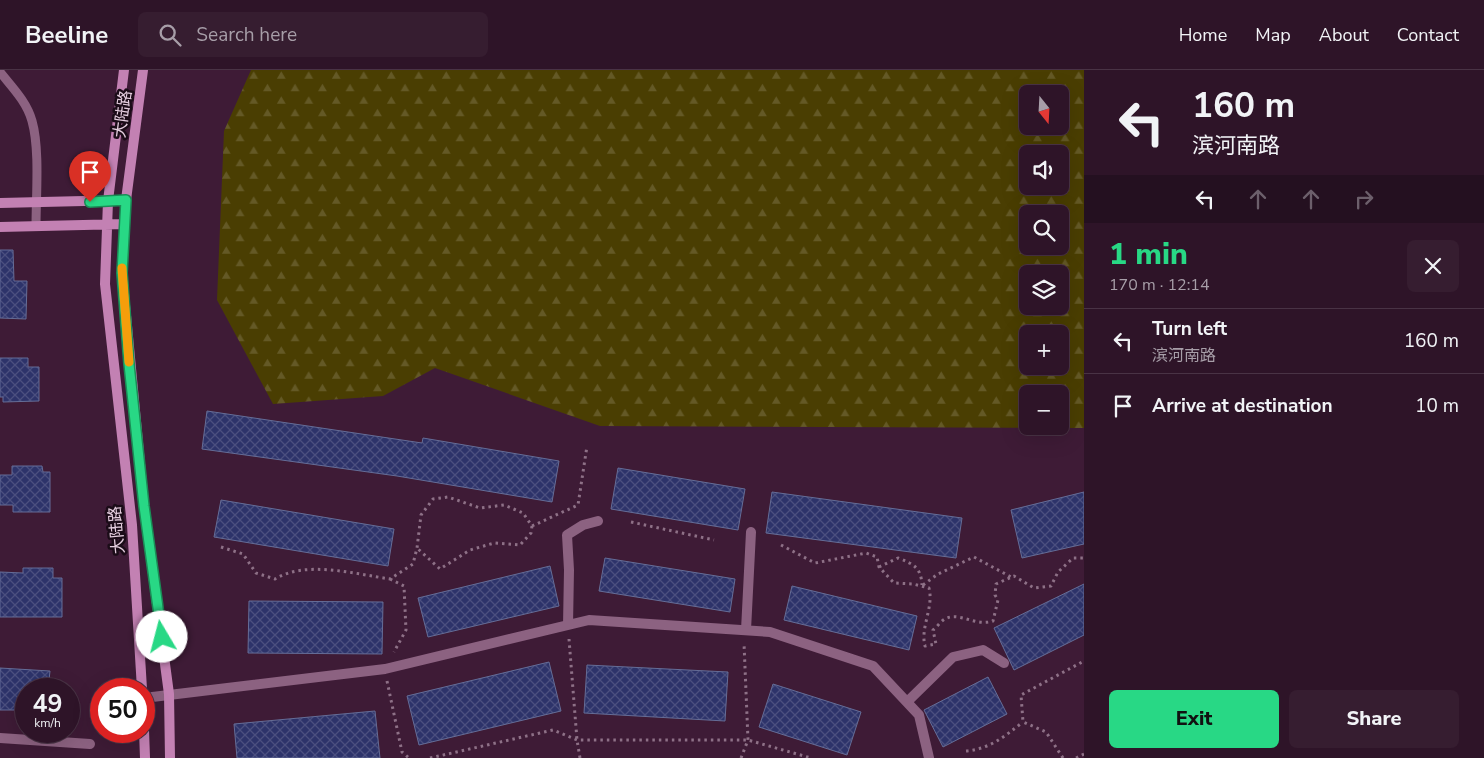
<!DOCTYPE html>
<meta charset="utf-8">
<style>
body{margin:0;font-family:"Nunito Sans","Noto Sans SC",sans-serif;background:#361d30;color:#f1f3f6;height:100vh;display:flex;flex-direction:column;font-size:19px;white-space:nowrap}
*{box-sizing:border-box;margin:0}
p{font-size:16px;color:#a79ea8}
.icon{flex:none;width:28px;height:28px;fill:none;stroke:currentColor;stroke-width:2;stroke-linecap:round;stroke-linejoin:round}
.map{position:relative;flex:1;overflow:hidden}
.panel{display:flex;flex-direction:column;background:#2e1428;width:400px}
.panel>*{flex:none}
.guide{background:#2e1428;color:#f1f3f6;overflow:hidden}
.needle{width:32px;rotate:162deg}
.tools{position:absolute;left:1019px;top:15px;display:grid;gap:10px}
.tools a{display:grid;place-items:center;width:50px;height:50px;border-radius:8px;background:#2e1428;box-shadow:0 5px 20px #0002,0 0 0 1px #493345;font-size:25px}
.speed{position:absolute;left:15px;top:608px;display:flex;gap:10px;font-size:25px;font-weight:700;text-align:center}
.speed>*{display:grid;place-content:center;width:65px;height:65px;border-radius:50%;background:#2e1428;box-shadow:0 5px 20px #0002,0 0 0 1px #493345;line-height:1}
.speed small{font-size:12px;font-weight:400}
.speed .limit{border:8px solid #d22;background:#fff;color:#111}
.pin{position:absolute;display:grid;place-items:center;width:42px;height:42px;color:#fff;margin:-51px -21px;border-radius:50% 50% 50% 0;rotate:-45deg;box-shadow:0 0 5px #0007}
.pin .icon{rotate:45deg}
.me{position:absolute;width:55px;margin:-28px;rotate:352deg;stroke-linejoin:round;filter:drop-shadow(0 0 4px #0008)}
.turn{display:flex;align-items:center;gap:18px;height:105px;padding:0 25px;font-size:22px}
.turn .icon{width:65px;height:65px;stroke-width:2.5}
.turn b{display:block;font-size:35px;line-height:42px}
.lanes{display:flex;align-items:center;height:48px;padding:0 25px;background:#0003;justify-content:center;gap:25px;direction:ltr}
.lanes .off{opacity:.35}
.round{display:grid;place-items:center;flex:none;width:52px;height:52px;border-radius:8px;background:#361d30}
.overview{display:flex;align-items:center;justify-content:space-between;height:85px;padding:0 25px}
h1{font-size:30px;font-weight:800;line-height:38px;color:#28d885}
.button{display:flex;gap:10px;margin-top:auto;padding:10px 25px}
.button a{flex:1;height:58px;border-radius:8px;background:#28d885;color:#111;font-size:20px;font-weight:800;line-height:58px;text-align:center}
.button a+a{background:#361d30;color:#f1f3f6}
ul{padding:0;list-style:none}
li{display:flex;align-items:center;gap:15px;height:65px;padding:0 25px;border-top:1px solid #493345}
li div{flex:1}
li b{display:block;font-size:19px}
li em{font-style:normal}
header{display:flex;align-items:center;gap:30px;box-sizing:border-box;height:70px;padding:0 25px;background:#2e1428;border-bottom:1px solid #493345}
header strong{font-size:24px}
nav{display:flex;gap:28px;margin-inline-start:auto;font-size:18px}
.search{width:350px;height:45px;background:#361d30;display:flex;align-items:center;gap:12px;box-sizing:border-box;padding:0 18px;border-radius:8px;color:#a79ea8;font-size:19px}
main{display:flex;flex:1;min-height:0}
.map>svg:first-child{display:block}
.forest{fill:url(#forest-firs);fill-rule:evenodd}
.building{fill:url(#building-cross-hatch);stroke:#656d97}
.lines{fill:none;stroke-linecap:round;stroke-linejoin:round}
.path{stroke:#8e7187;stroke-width:3;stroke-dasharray:2.5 4;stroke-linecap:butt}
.lane{stroke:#8c6281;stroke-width:9}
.street{stroke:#8c6281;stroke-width:10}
.secondary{stroke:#c381b3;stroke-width:10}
.route-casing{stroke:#1a8c56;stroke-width:12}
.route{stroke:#28d885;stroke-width:9}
.slow{stroke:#f59e0b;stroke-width:9}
.labels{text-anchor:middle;stroke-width:5;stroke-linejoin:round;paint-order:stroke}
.street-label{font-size:16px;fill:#e5cedf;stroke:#1b0c18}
</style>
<header>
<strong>Beeline</strong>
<div class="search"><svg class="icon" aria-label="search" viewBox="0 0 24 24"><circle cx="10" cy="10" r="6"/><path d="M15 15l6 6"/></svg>Search here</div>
<nav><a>Home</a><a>Map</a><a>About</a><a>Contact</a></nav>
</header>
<main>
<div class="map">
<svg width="1084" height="688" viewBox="0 0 1084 688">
<defs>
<pattern id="forest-firs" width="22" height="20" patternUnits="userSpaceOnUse" patternTransform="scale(1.25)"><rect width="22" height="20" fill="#4a3e02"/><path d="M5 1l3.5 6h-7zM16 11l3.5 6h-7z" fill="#645926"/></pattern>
<pattern id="building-cross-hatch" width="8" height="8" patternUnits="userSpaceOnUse" patternTransform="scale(1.25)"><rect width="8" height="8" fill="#2d336a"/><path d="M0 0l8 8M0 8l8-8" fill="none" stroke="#4b4f7f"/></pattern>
</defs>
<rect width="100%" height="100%" fill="#3e1b36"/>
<!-- forest -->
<path class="forest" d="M251,0H1084V358L600,356L435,298L383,326L273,334L217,230L224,61ZM1028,24H1060V56H1028ZM1028,84H1060V116H1028ZM1028,144H1060V176H1028ZM1028,204H1060V236H1028ZM1028,264H1060V296H1028ZM1028,324H1060V356H1028Z"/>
<!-- building -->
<path class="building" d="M0,180H13L14,211H27L26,249L0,248Z
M0,288H28V297H39V331L3,332V327H0Z
M207,341L422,373L423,368L559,391L552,432L397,406L202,379Z
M12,396H42L43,402H50V442H13V435H0V405H12Z
M618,398L745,419L738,460L611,439Z
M772,422L962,448L956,488L766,463Z
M1084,422V474L1022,488L1011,440Z
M221,430L394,459L388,496L214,467Z
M605,488L735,509L730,542L599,521Z
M550,496L559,536L428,567L418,528Z
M23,498H53V508H62V547H0V502L23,503Z
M1084,514V565L1014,600L994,558Z
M792,516L917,546L909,580L784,550Z
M249,531L383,532L382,584L248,583Z
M549,592L561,641L419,675L407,626Z
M587,595L728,602L725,651L584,643Z
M0,598L50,601L48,619H26V640H0Z
M988,607L1007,644L943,677L924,640Z
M773,614L861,642L847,685L759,657Z
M375,641L380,688H237L234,654Z"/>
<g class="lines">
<!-- path -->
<path class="path" d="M631,452L714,470
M532,456L578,435L587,376
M781,475L815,493L866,483L877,487L879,497L894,513L913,514L929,518C934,538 920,557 925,576L936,574L933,560C937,557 941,551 945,549C959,541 975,557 993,551L998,530L995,525L996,514L1014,506L1034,518L1051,516L1058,502L1073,488H1084
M221,477L243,484L256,503L275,509C306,490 355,504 390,509L413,494L417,478L421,445L433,429L448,427L480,438L504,435L523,443L532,456L531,463L520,475L494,473L470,480L440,499L417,478
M879,497L898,488C913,494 921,497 922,515
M390,509L404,516L406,560L394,582
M923,515L938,504L974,487L1011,507
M569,569L577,670L580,688
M387,611L402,682L409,688
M966,681C990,679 1005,666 1023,652
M430,688L553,660L577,670H748L811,688
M741,688L748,670L744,573
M1063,688L1046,662L1023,652L1021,625L1084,591
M1076,688L1084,684"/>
<!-- lane -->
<path class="lane" d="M0,2C12,17 27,32 32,51C40,79 36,126 36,156"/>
<!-- street -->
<path class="street" d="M568,555L569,500L567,465L583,455L598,451
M746,560L751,462
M144,628L385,599L589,550L770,562L873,596L919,645L929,688
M907,632L953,587L983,580L1004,593
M0,668L90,674"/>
<!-- secondary -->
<path class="secondary" d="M124,0L108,131L105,214L132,455L142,619
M143,0L126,130L122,203L144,436L169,624L170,688
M0,133L126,130
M0,157L125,154
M144,660L145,688"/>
</g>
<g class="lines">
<defs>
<path id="route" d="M90,132L126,130L122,203L129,294L144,436L162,567"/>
</defs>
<!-- route casing -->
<use href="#route" class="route-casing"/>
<!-- route -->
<use href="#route" class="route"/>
<!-- slow -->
<path class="slow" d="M122,198L129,292"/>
</g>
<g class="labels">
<!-- street labels -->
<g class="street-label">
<text transform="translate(122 44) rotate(-82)" y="6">大陆路</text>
<text transform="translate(116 460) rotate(-95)" y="6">大陆路</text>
</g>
</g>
</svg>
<div class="tools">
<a><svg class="needle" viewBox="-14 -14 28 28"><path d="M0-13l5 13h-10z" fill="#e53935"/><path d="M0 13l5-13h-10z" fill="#a79ea8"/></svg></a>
<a><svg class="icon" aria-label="sound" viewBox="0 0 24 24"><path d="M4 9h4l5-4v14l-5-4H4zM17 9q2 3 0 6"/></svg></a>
<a><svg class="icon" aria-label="search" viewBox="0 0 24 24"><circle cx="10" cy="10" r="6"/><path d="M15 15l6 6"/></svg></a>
<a><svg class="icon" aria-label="layers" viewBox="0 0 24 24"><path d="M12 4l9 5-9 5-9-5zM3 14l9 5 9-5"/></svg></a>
<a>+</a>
<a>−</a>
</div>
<div class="speed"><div>49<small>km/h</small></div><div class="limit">50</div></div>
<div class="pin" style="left:90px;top:132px;background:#d93025"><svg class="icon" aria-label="arrive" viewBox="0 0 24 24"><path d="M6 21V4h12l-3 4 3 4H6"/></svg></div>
<svg class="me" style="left:162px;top:567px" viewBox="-20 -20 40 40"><circle r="19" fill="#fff"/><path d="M0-13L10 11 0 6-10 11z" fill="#28d885"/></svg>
</div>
<section class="panel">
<div class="guide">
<div class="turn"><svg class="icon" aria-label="left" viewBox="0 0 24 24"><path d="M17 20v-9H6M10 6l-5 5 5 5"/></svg><div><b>160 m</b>滨河南路</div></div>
<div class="lanes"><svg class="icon" aria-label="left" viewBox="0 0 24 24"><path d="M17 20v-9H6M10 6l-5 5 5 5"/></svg><svg class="icon off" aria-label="ahead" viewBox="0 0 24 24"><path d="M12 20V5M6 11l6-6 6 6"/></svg><svg class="icon off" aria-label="ahead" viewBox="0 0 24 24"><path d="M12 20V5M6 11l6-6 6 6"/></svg><svg class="icon off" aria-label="right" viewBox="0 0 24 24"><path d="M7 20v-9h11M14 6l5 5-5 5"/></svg></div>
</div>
<div class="overview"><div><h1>1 min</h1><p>170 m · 12:14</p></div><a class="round"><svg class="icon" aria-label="close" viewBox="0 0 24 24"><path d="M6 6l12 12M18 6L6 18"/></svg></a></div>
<ul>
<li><svg class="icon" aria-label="left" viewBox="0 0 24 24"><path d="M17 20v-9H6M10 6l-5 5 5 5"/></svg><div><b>Turn left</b><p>滨河南路</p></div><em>160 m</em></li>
<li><svg class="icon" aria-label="arrive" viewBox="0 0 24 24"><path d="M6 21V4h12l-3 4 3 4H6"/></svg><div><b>Arrive at destination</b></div><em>10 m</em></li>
</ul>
<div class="button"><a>Exit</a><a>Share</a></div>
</section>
</main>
